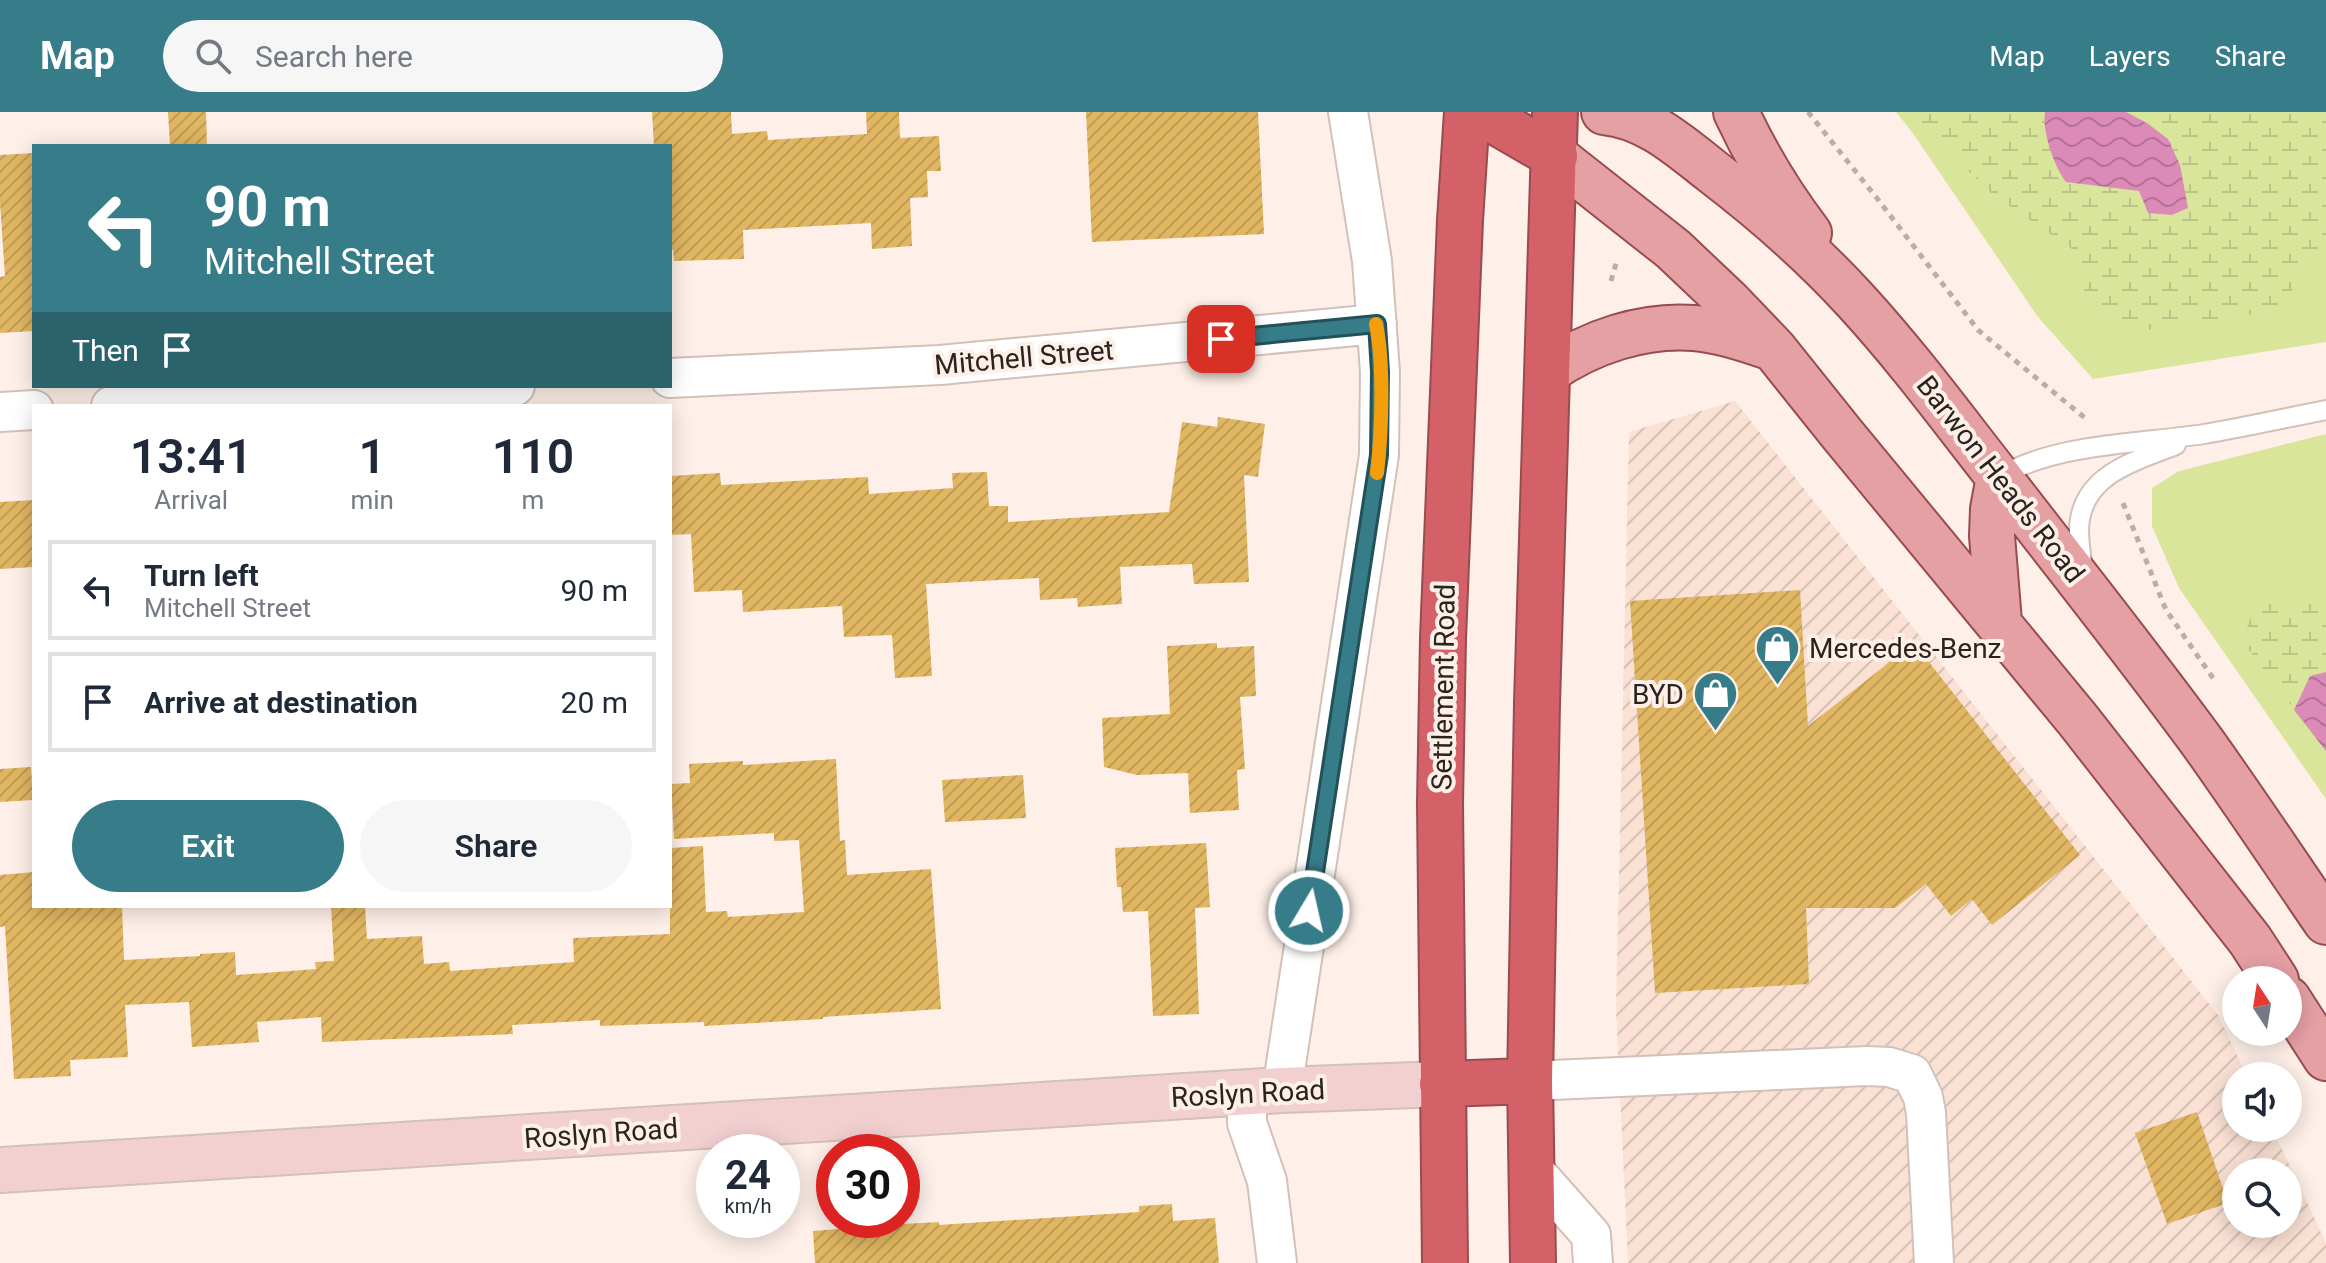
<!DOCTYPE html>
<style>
body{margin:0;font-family:Roboto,sans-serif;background:#f6f6f7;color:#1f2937;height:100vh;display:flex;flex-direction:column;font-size:30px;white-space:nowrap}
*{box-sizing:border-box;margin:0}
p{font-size:26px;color:#747a83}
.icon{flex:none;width:44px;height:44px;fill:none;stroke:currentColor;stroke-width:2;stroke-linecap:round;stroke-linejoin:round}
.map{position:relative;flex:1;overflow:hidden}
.panel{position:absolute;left:32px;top:292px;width:640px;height:504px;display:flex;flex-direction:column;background:#fff;border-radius:0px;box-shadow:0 4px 20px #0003}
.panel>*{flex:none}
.top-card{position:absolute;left:32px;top:32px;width:640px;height:244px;border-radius:0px;box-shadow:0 4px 20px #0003;background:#367c89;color:#fff;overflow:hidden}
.needle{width:52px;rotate:348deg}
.tools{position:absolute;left:2222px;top:854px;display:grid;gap:16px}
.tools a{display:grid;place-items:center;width:80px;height:80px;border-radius:50%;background:#fff;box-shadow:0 4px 20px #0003;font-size:40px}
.speed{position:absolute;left:696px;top:1022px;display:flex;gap:16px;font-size:40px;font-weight:700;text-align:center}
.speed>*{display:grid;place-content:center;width:104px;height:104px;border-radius:50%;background:#fff;box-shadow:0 4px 20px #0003;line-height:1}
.speed small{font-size:20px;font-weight:400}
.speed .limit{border:12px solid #d22;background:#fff;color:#111}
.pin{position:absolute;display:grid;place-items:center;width:68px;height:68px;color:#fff;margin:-34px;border-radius:16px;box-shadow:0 4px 12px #0006}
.me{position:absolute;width:88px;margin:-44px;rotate:9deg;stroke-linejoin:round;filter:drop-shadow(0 0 6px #0008)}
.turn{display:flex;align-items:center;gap:28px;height:168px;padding:0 40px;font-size:36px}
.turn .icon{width:104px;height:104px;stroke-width:2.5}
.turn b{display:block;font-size:56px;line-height:68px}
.then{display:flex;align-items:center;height:76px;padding:0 40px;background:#0003;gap:16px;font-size:30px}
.eta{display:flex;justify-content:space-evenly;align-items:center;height:136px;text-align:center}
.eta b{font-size:48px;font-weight:600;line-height:56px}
.cta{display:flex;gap:16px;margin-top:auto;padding:16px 40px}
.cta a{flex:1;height:92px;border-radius:48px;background:#367c89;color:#fff;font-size:32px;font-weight:600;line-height:92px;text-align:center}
.cta a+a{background:#f6f6f7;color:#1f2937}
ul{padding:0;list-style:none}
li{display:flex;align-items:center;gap:24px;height:100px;margin:0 16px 12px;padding:0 24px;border:4px solid #e0e1e3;border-radius:0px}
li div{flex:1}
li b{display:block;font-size:30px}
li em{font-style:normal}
header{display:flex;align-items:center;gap:48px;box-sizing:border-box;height:112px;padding:0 40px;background:#367c89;color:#fff}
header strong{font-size:38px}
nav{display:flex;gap:44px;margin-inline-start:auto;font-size:28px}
.search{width:560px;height:72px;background:#f6f6f7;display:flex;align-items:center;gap:20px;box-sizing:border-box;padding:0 28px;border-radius:44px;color:#747a83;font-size:30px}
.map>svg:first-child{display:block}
.industrial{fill:url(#industrial-furrows);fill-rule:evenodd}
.grass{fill:#dae59c}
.wetland{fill:url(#wetland-marsh)}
.water{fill:url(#water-waves)}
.building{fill:url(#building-hatch)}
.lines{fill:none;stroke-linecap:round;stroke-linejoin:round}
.lane-casing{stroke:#d2c1b8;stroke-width:22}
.street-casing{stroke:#d2c1b8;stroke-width:42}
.secondary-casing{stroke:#d2c1b8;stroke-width:48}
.primary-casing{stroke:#984c4f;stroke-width:48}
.highway-casing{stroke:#984c4f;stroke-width:48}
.path{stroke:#baafa8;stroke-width:5;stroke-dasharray:6 6;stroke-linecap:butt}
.lane{stroke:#fff;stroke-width:18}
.street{stroke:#fff;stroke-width:38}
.secondary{stroke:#f2d0d2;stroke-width:44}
.primary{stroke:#e5a0a4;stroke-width:44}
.highway{stroke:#d46168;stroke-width:44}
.route-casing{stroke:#235159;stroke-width:20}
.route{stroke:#367c89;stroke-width:14}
.slow{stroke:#f59e0b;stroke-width:14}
.labels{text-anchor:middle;stroke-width:8;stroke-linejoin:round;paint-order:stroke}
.street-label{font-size:28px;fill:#2a2420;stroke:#fef0e8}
.poi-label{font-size:28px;fill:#2a2420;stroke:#fef0e8;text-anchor:start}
</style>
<header>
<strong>Map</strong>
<div class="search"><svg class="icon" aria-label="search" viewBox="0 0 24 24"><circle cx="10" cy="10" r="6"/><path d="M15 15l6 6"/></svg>Search here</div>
<nav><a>Map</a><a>Layers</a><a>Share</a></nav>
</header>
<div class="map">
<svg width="2326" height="1151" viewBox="0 0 2326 1151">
<defs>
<pattern id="industrial-furrows" width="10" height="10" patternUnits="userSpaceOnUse" patternTransform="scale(2)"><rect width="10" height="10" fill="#fae1d4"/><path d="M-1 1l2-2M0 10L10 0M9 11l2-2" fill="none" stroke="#d6c1b6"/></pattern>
<pattern id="wetland-marsh" width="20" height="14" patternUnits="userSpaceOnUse" patternTransform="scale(2)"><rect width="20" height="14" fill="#dae59c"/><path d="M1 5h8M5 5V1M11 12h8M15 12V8" fill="none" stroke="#bbc486"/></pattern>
<pattern id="water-waves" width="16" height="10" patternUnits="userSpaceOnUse" patternTransform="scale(2)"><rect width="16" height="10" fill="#dc8ab8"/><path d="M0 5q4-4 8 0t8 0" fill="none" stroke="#b37195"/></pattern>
<pattern id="building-hatch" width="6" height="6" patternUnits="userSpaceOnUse" patternTransform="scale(2)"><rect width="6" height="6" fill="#e1b661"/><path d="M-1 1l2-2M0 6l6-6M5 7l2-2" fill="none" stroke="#c19c54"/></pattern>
</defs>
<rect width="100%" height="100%" fill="#fef0e8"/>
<!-- industrial -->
<path class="industrial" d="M1735,289L2218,903L2247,964H2236V1016H2272L2326,1131V1151H1628L1616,896L1629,320ZM2236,1060H2288V1112H2236Z"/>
<!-- grass -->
<path class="grass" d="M1896,0H2326V230L2093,267L2038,205L1912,20Z
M2326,322V687L2179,476L2152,414V376L2179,359Z"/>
<!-- wetland -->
<path class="wetland" d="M1914,0H2326V148L2305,159L2278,199L2147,218L2087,195L2079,142L1991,81L1941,32L1915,16Z
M2256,491L2326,492V639L2242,529Z"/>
<!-- water -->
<path class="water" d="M2045,0H2126L2147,11L2168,27L2180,53L2188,96L2172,103L2148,101L2139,79L2066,70C2054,54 2042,20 2045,0Z
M2326,560V639L2294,598L2310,564Z"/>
<!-- building -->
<path class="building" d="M168,0H206L207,33L170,34Z
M652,0H731L732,22L767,19L768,28L867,22L866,0H899L900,26L939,24L941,59H927L928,85L910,86L912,134L872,137L871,111L743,118L744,147L674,149L673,138H670V34H654Z
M1086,0H1258L1264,122L1092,130Z
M34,41V219L0,221V165L5,164L0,91V43Z
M1218,305L1265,312L1258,365L1244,363L1249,470L1194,472L1192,452L1120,455L1122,492L1078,495L1077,486L1040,488L1039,466L926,472L932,564L895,566L892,523L844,525L842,494L743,500L742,478L694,480L691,422L670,423V364L720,361L721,373L868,365L869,382L953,376L952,361L987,360L989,394H1008V410L1169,400L1182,310L1217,315Z
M34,388V455L0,457V390Z
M1800,478L1808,614L1914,531L2080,743L1992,813L1972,787L1951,804L1926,772L1895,796H1806L1809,872L1655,881L1630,489Z
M1217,531V536L1254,534L1256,584L1240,585L1245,657L1237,658L1239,698L1190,701L1188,661L1137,663L1104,655L1102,606L1170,602L1167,534Z
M836,647L840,729L845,728L847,763L931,757L941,897L823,905V907L704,914V910L600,914V908L512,913L513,922L322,930L321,905L257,910L259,930L192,935L189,890L125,893L128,945L70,948L71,964L14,967L5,814L0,815V763L34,760V794H122L124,848L200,844V842L235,840L236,863L316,857L315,850L334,849L331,794H365L367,827L422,824L424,852L449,850L450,859L574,850L573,826L670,822V736L703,734L706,800L727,799L728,805L804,800L799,728L774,729V721L674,727L671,672L690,671L689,652L743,649V653Z
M31,655L33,688L0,690V657Z
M1023,663L1026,706L945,710L942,668Z
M1206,731L1210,795L1195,796L1199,902L1153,904L1148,799L1123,800L1121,775H1117L1115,736Z
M2197,1000L2228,1091L2167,1112L2135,1021Z
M1172,1092L1173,1109L1215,1106L1219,1151H815L813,1119L903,1112L939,1110V1113L1139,1100V1094Z"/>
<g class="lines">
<defs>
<path id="lane" d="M1999,365C2056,331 2139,332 2204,322C2245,315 2285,306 2326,298
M2083,457C2081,441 2077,423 2080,407C2088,360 2139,348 2176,333"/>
<path id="street" d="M670,266L940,253L1377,212
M111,294L515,274
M0,300L34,298
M1530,969L1867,954L1889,955L1912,962L1923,985L1926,1001L1934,1151
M1282,978L1379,343L1380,260L1372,149L1348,0
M1247,980V1011L1267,1069L1277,1151
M1530,1054L1591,1123L1593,1151"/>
<path id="secondary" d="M0,1058L1282,978L1442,972"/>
<path id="primary" d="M1604,0C1647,4 1680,34 1713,60C1764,99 1813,142 1856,189C1911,249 1958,314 2008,377C2073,461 2140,545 2203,631C2245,690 2285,750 2326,810
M1736,0C1756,43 1780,83 1809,121
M1555,44L1673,137L1730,191L1774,237L1842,322L2078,608L2250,828L2276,868
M1548,259C1590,230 1643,212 1694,216C1720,218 1747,227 1772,236
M1999,510L1992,424L1993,397L1999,365
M2288,887L2326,946"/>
<path id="highway" d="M1479,0L1555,44
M1442,972L1530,969
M1445,1151L1440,691L1443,526L1460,108L1467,0
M1533,1151L1530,969L1537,591L1555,0"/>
</defs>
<!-- lane casing -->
<use href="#lane" class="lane-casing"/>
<!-- street casing -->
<use href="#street" class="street-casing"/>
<!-- secondary casing -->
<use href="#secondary" class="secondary-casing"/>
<!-- primary casing -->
<use href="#primary" class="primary-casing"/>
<!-- highway casing -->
<use href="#highway" class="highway-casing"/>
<!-- path -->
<path class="path" d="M1808,0L1876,85L1978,218L2085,306
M1611,169L1617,148
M2123,391L2166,498L2215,569"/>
<!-- lane -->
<use href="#lane" class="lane"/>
<!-- street -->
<use href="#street" class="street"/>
<!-- secondary -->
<use href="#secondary" class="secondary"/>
<!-- primary -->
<use href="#primary" class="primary"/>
<!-- highway -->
<use href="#highway" class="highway"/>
</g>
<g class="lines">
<defs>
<path id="route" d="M1221,227L1377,212L1380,260L1379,343L1309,799"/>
</defs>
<!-- route casing -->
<use href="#route" class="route-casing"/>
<!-- route -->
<use href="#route" class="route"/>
<!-- slow -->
<path class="slow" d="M1376,212C1384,251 1382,320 1377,361"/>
</g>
<!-- icons -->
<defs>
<symbol id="shop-pin" viewBox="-11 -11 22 30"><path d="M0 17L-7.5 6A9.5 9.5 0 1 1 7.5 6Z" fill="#367c89" stroke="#fef0e8"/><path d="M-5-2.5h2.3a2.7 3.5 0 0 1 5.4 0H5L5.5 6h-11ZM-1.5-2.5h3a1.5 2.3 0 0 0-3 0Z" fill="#fff"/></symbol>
</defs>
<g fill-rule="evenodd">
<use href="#shop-pin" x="1752" y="510" width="51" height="69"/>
<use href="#shop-pin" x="1690" y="556" width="51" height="69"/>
</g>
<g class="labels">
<!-- street labels -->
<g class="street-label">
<text transform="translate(1024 245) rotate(-5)" y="10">Mitchell Street</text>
<text transform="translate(2001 367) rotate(52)" y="10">Barwon Heads Road</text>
<text transform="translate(1443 575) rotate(-89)" y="10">Settlement Road</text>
<text transform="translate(1248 981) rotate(-3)" y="10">Roslyn Road</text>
<text transform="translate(601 1021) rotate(-4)" y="10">Roslyn Road</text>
</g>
<!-- poi labels -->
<g class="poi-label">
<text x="1809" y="546">Mercedes-Benz</text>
<text x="1684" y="592" text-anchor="end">BYD</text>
</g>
</g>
</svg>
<div class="tools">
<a><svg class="needle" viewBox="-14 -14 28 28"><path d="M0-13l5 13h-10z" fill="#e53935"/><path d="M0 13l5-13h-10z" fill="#747a83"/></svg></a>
<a><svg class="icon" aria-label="sound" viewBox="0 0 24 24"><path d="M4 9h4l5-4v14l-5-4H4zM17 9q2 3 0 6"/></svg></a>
<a><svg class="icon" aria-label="search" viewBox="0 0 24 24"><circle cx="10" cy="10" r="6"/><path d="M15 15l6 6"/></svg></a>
</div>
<div class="speed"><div>24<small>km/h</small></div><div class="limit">30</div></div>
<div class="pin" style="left:1221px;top:227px;background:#d93025"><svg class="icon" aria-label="arrive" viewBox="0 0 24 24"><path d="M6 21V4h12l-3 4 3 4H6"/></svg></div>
<svg class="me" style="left:1309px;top:799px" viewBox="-20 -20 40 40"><circle r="17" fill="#367c89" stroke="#fff" stroke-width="3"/><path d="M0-11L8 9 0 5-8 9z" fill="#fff"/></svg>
<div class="top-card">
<div class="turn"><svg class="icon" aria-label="left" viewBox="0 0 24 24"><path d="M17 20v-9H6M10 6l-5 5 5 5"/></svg><div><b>90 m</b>Mitchell Street</div></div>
<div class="then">Then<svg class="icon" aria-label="arrive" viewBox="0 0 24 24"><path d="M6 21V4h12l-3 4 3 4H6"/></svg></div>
</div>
<section class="panel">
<div class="eta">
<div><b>13:41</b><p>Arrival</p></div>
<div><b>1</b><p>min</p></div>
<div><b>110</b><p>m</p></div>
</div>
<ul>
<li><svg class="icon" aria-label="left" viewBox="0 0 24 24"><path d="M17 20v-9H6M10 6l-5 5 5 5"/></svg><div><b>Turn left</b><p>Mitchell Street</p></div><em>90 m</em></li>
<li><svg class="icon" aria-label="arrive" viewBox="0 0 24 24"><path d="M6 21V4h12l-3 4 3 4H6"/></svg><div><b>Arrive at destination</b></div><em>20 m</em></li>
</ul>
<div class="cta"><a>Exit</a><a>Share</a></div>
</section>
</div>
